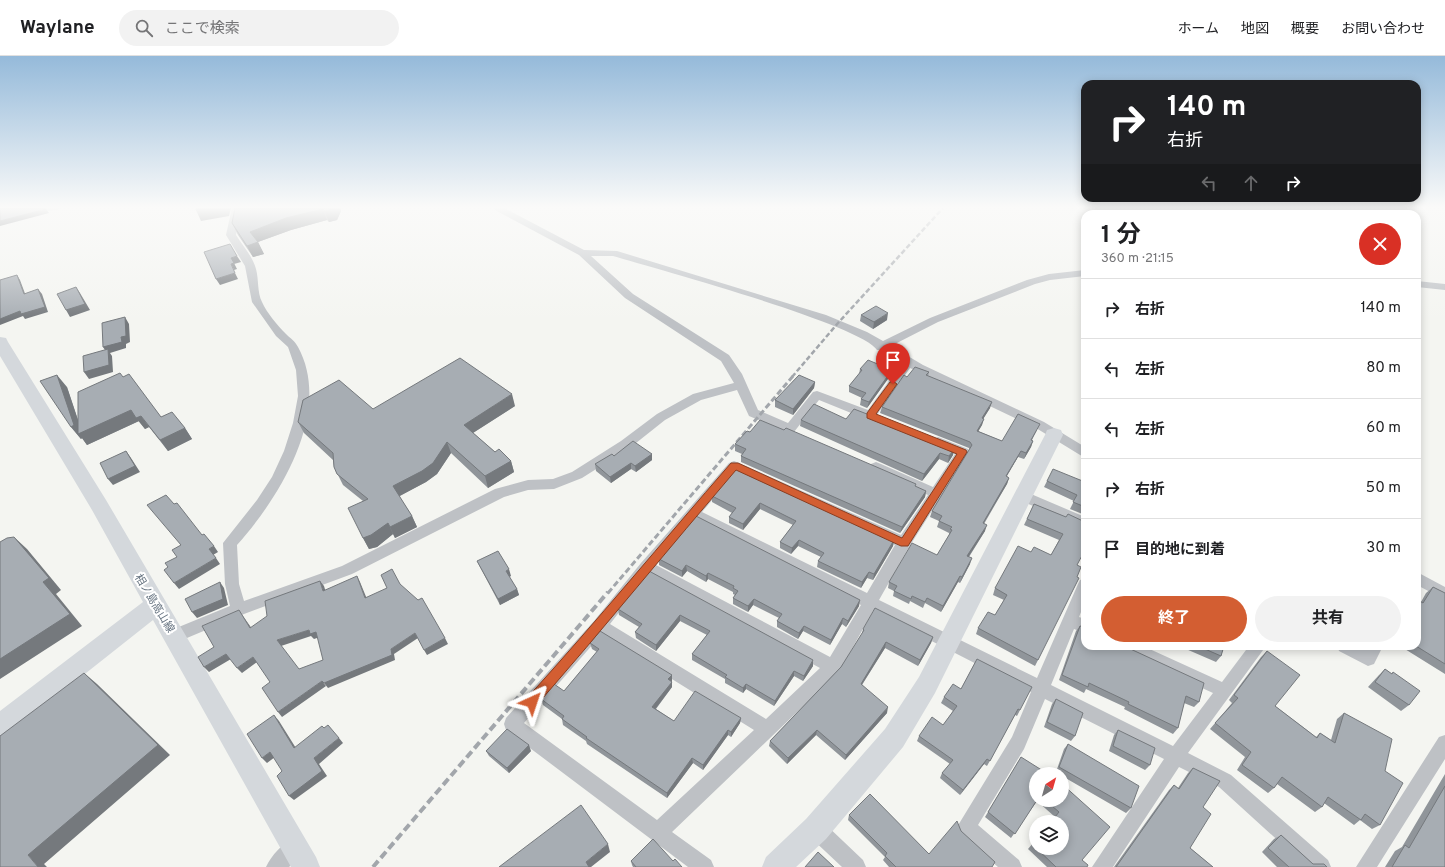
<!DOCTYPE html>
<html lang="ja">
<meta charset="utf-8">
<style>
body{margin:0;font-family:Overpass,"Noto Sans JP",sans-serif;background:#f2f2f2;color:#202124;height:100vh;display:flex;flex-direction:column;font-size:15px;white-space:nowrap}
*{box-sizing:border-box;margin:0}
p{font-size:13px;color:#757577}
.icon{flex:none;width:22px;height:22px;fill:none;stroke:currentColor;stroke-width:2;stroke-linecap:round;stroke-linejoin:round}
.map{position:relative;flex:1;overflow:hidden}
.panel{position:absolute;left:1081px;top:154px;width:340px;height:440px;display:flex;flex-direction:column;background:#fff;border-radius:12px;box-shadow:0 2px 10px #0003}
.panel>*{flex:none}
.hud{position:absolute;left:1081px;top:24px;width:340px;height:122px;border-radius:12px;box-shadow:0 2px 10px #0003;background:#202124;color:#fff;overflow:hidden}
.needle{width:26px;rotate:37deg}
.controls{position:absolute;left:1029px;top:711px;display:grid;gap:8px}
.controls a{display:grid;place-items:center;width:40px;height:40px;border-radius:50%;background:#fff;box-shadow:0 2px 10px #0003;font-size:20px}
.pin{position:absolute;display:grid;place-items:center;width:34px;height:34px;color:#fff;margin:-41px -17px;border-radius:50% 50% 50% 0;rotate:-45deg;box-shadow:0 0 4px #0007}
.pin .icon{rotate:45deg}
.me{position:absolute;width:44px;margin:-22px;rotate:42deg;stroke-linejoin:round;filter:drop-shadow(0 0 3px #0008)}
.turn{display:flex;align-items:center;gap:14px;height:84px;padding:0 20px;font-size:18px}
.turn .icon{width:52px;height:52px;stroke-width:2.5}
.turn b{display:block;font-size:28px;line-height:34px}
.lanes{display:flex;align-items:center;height:38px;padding:0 20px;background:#0003;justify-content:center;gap:20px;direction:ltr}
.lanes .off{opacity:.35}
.round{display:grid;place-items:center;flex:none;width:42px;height:42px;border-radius:21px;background:#f2f2f2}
.head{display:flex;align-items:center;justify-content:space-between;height:68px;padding:0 20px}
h1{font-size:24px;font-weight:700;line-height:30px}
.cta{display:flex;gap:8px;margin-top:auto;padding:8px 20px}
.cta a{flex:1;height:46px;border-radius:24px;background:#d35e32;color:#fff;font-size:16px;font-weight:700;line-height:46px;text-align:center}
.cta a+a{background:#f2f2f2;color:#202124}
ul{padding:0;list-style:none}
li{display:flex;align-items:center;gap:12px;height:60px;padding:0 20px;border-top:1px solid #e0e0e0}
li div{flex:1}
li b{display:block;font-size:15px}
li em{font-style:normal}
header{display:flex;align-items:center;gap:24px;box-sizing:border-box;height:56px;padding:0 20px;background:#fff;border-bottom:1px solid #e0e0e0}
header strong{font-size:19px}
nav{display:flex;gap:22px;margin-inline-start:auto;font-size:14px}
.search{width:280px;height:36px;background:#f2f2f2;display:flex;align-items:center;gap:10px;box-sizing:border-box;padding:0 14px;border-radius:22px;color:#757577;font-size:15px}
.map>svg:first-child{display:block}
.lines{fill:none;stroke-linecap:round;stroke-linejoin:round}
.street{fill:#bec1c5;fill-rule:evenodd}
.secondary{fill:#d4d8dc;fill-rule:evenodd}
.rail-far2{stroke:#a2a6ab;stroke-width:2.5;stroke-dasharray:5 2.5;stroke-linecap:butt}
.rail-far1{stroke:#a2a6ab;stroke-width:3;stroke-dasharray:6 3;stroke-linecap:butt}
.rail{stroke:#a2a6ab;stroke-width:4;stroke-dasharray:8 4;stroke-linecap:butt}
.wall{fill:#90959a}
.shaded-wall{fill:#75797d}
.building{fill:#a7adb3;stroke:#75797d;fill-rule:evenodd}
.route{fill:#d35e32;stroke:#893d20}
.labels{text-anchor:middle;stroke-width:4;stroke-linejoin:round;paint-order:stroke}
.street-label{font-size:11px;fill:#667380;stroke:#fff}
</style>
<header>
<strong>Waylane</strong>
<div class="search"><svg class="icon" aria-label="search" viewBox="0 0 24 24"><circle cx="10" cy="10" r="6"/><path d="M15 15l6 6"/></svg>ここで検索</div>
<nav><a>ホーム</a><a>地図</a><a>概要</a><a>お問い合わせ</a></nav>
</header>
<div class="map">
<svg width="1445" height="811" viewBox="0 0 1445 811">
<rect width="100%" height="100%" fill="#f4f5f1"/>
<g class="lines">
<!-- street -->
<path class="street" d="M20,152H62C57,156 25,156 20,152Z
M232,152H241L236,179C243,190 253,201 256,213C259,224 257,236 262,246C267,257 277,269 286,278C290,282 295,285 298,291C333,355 280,441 237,489L239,528L244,545L342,510L495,433L528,424L553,423L572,416L621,385L657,358L693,338L734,327L721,305L625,242L579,199L495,154L494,152H504L584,194L617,195L826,259L867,276L883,285L930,262L1027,224L1049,218L1085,214V220L1050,224L1035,228L938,266L891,290L923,309L1044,366L1085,391V402L1036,372L910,312L874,363H866L819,344L794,376L790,377L749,360L737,334L701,344L665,364L631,391L582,422L554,433L528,434L504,441L352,518L244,558L175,587L169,585L167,580L169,575L230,550L225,528L223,487L257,444L272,421L284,395L293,367L298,340L296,314L288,291L276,280L252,246L245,210L226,179ZM591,200H613C654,212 862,269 877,294H882L902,307L868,354L817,335L813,336L788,367L758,354L742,318L729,299L633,238Z
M1417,225L1445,228V234L1417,231Z
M938,381L968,393L969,396L909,491L879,544L1037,622L1078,528L1080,524L1085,522V546L1079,561L1085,563V577L1074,573L1051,629L1173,690L1213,637L1121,595L1119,590H1143L1222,626L1249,590H1266L1188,697L1231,719L1328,804L1331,811H1307L1219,731L1179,711L1113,811H1092L1164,703L1045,643L1024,693L978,769L1019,804L1022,811H998L959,778L957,771L1012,681L1031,636L873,555L839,616L672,776L711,804L714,811H688L506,674L504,668L506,662L594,565L641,507L729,407L734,405L739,407L901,479L928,439L871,414L869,411L871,408L876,406L881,408L933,431L955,398L934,389L932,386L934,383ZM736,416L895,489L867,537L702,456ZM695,464L861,549L830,601L656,509ZM648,519L820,612L766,663L610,568ZM601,579L754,674L657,764L524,667Z
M1024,435L1085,461V472L1019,444L1017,440L1019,436Z
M1417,516L1445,531V544L1417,529Z
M1337,590H1359L1365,593L1367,590H1383L1374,608L1368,610L1339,595Z
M1445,679V703L1377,811H1356L1439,681Z
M816,764L823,766L863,804L866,811H842L809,780L807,773L809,766Z
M295,782L302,784L304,791L302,798L289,811H266C271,800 283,786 295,782Z"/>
<!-- secondary -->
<path class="secondary" d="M0,281L6,282L8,286L106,444L316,801L320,811H291L153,564L9,678L0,682V655L143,546L92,454L0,300Z
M1054,372L1061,374L1063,379L935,637L903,691L826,783L796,811H762L766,801L806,763L885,673L919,621L1045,379L1047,374Z"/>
<!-- rail-far2 -->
<path class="rail-far2" d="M792,321L838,267L943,152"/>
<!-- rail-far1 -->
<path class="rail-far1" d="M608,537L793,320"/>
<!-- rail -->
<path class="rail" d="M373,811L608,536"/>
</g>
<!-- wall -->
<path class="wall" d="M235,152H340L341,155L337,164L329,166L327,164L291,174L258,186L264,198L253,201L238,179L232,167Z
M861,259L887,264L873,273L860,265Z
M860,313L890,320L867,352L860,349L861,343L862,342L849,336V330L859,318Z
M929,316L928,320L990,352L983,363L982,369L978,375L1002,385L1037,374L1032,384L1033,385L1031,391L1024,403L1018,401L1007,420L1009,422L1007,428L984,468L985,475L969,501L970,508L960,527L958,526L941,556L925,547L923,552L910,545L909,548L893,540L894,535L888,532L889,526L937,499L949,479V477L937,471L939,465L930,461L932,455L970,394L969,392L880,357L882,351L907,321Z
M123,321L161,361L185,372L192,383L168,395L149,371L145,373L139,365L87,389L82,382L81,383L71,371L67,331L78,364Z
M815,326L814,332L793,359L775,351V344Z
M515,350L473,377L495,396L511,405L514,416L488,432L451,397L437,418L426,426L399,440L412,460L417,471L395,482L393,478L377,491L369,493L363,482V445L343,429L334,411L333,404L304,377L298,366L373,353Z
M846,363L953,399L948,407L939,403L922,425L800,370L801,364Z
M735,388L926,435L925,441L900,477L741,406V400L742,398L735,395Z
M652,398V404L636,416L631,413L611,427L596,415L595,408L614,400Z
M737,412L894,484L893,490L873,524L867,522L861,532L817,511L818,505L821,501L798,490L791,498L780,492V486L793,469L760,453L743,474L729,467V461L732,457L712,446V440Z
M1047,425L1085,426V459L1070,453L1074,445L1044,431Z
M1034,448L1066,461L1077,509L1038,604L1035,610L976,578L978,572L995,559L1004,544L993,539L995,532L1031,496L1051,499L1059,484L1024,469Z
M659,503L859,550L846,571L842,568L830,589L803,575L798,583L777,571V565L779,562L753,549L748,556L733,548V542L735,539L733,538V536L708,523L706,526L687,515L682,521L659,509Z
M477,505L511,520L509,521L517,533L519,539L500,549L480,511Z
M649,515L813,610L803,625L794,620L774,650L746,633L743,637L725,627V623L692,604V598L707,579L680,565L656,595L636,582L635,576L639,571L619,559L618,553Z
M1433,531L1445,537V618L1400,590H1417V545L1418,544L1421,546L1426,537Z
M1080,570L1124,591L1199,646L1194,651L1184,647L1178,672L1173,678L1124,653L1125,651L1086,633L1084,637L1059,624L1076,575Z
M863,573L933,581L931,587L918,610L885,592L862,629L887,657L845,704L816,679L787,708L769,690L770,685L841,611L862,578Z
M590,587L672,619V631L656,653L674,665L741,662L740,667L731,681L728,679L703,714L693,707L667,742L587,688L586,685L563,669L562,663L543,649L541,643L564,635L597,596L592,593Z
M1179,590H1224L1221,600L1216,606Z
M1267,595L1275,650L1316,681L1320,677L1331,684L1337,663L1344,657L1385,715L1380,769L1372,773L1360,764L1354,769L1324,747L1322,751L1315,756L1277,728L1274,732L1268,737L1237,714L1245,701L1210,673L1232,647L1229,644L1261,601Z
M977,603L1020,654L1017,660L1015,659L987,710L984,708L960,739L940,722L942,717L950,708L917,685L919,680L943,669L953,655L941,647L944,641L961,633Z
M1385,613L1392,618L1393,616L1409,649L1401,655L1368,631L1379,619Z
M1056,643L1075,680L1071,685L1044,671L1052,648Z
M1118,674L1150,709L1145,714L1109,695L1114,679Z
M1068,688L1131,752L1126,757L1062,720V718H1059L1056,716L1064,693Z
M486,695H531L509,717L489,700Z
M1021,701L1036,744H1062L1082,804L1087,811H1047L1028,793L1055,761L1037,745L1011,782L985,761Z
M1193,712L1203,751L1190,792L1213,811H1114L1169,734L1174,729L1178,732L1188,717Z
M1445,718V811H1385L1395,795L1402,791Z
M849,759L929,798L961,775L992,811H889L883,804L885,801L848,764Z
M1281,779L1313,808L1327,811H1277L1262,796L1274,783Z
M631,805H673L682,811H633L632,809Z"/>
<!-- shaded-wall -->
<path class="shaded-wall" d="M206,152H231L229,160L201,165L196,154Z
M333,152H340L341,155L337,164L329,166L324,155Z
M46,153L49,157L0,170V165Z
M323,153L327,164L291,174L255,187L250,176L286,162Z
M258,186L264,198L253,201L247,190Z
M237,200L241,206L234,208L231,202Z
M234,207L237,213L234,214L231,208Z
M235,217L238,223L220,229L216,223Z
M17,219L20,224L27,243L24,238Z
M76,231L80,237L90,254L70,261L66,254Z
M38,233L42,238L48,256L25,263L23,260L0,269V263Z
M888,257L887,264L873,273L874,266Z
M125,261L129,268L130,286L126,288V292L110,297L112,300L113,316L89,323L84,316L107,297L103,291Z
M892,314L890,320L867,352L869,346Z
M57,319L67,331L82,376L131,354L139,365L87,389L82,382L81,383L71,371Z
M815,326L814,332L793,359V353Z
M512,338L515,350L468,380L464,369Z
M992,346L990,352L980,368L982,362Z
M141,360L149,371L145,373L136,362Z
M984,363L982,369L975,381L977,375Z
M185,372L192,383L168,395L160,384Z
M1033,385L1031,391L1024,403L1026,397Z
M447,386L451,397L437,418L426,426L398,441L393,430Z
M955,392L953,399L948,407L949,400Z
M126,395L131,402L140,416L113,429L108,423Z
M1021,395L1018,401L1003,426L1006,420Z
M940,397L939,403L922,425L924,418Z
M652,398V404L636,416L635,410Z
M511,405L514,416L488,432L485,420Z
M631,407V413L611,427L610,421Z
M1009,422L1007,428L980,473L983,467Z
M926,435L925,441L900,477L902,471Z
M760,447V453L743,474V468Z
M412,460L417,471L395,482L390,471Z
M388,467L393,478L377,491L369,493L363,482Z
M987,469L985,475L965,506L967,500Z
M14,481L27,493L61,534L56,538L82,570L0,623V603L43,526Z
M799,484L798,490L791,498L792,492Z
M894,484L893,490L873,524L874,518Z
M214,490L218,496L213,499L209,493Z
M216,502L220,508L179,533L174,527Z
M972,502L970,508L960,527L962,521Z
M686,509L687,515L682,521V515Z
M509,513L511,520L508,521L506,515Z
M869,516L867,522L861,532L862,526Z
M708,517V523L706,526V520Z
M357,520L360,526L369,548L365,542Z
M960,520L958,526L941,556L943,550Z
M320,525L324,530L327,540L323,535Z
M220,526L224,532L228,549L197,562L192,556Z
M517,533L519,539L500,549L498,543Z
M754,543L753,549L748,556V550Z
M860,544L859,550L846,571L848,565Z
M239,554L243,560L255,577L250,572Z
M680,559V565L656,595V589Z
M843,562L842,568L830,589L831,584Z
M804,570L803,575L798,583L799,577Z
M309,574L316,576L320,581L314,583L311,580L281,590L277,584Z
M415,577L418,582L394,598L395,604L328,632L324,627L391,593Z
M933,581L931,587L918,610L920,604Z
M445,582L448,588L427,599L424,594Z
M886,586L885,592L859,633L861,628Z
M226,598L231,603L209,616L204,611Z
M253,601L257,606L242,617L237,612Z
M813,604V610L803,625L804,620Z
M794,615V620L774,650L775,645Z
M84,617L97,628L170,699L44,808L47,811H38L28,799Z
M672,619V625L669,629L668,623Z
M322,625L326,630L282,661L278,656Z
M672,626V631L653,656L652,651Z
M746,628V633L743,637V632Z
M888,651L887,657L845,704L846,699Z
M274,659L279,665L299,697L294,692Z
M741,662L740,667L731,681V676Z
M728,674V679L703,714V709Z
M817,674L816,679L787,708L788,702Z
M339,682L343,687L319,708L327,720L294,744L289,740L314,702Z
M529,689L531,695L509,717L507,712Z
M270,696L275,701L267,707L262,702Z
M692,702L693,707L667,742V737Z
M987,703L984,708L960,739L963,734Z
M608,788L610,796L591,811H588L586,806Z"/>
<!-- building -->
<path class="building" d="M0,152H36L46,153L0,165Z
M196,152H206L196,154Z
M235,152H333V153L324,155L323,153L286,162L250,176L258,186L247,190L232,167Z
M230,188L237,200L231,202L234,207L231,208L235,217L216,223L204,196Z
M17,219L24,238L38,233L45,251L21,258L20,255L0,263V224Z
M76,231L85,248L66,254L57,238Z
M876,250L888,257L874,266L861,259Z
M125,261L126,280L121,281L122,286L103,291L102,267Z
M108,293L109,309L84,316L83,300Z
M460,302L512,338L464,369L495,396L499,393L511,405L485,420L447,386L433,407L422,415L393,430L412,460L390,471L388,467L371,479L363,482L348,452L368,443L337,418L334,411L333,397L298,366L303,344L339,324L373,353Z
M868,304L892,314L869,346L861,343L866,337L849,330L862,314L860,313Z
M915,311L929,316L926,319L992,346L982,362L984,363L977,375L1002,385L1018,358L1040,368L1031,384L1033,385L1026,397L1021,395L1006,420L1009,422L983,467L987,469L967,500L972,502L962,521L960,520L943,550L927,542L925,546L912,540L911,543L894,535L897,530L889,526L912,487L937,499L952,474L950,473L952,471L939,465L942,460L932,455L972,389L970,386L882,351L904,319L907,321Z
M120,317L123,321L129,318L161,361L172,356L185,372L160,384L141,360L136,362L131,354L78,378V336Z
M57,319L74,369L71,371L40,325Z
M799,319L815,326L793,353L775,344Z
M814,348L846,363L854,353L955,392L949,400L940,397L924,418L801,364Z
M760,364L784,374L786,372L916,428L915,430L926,435L902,471L741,400L746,393L735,388L747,375L750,376Z
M633,385L652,398L635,410L631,407L610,421L595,408L612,398L614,400Z
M126,395L135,410L108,423L100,407Z
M737,412L894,484L874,518L869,516L862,526L818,505L824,497L799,484L792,492L780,486L796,465L760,447L743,468L729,461L736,452L712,440Z
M1053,413L1085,426V451L1073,446L1077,439L1047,425Z
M166,439L174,448L177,447L202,479L204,478L214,490L209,493L216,502L174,527L164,514L168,511L165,507L177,501L172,494L181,489L147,449Z
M1034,448L1066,461L1068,458L1085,466V494L1077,509L1081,511L1077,521L1079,522L1038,604L978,572L988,556L995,559L1007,539L995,532L1018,490L1031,496L1034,491L1051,499L1063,478L1027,463Z
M696,460L860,544L848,565L843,562L831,584L804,570L799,577L777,565L782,558L754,543L748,550L733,542L738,535L733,532L734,530L708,517L706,520L686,509L682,515L659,503Z
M14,481L49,522L43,526L70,558L0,603V486L7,482Z
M498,495L509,513L506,515L517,533L498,543L477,505Z
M392,513L400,528L418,544L422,542L445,582L424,594L415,577L391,593L392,599L324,627L322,625L278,656L262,632L270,626L253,601L237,612L226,598L204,611L198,601L214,591L202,570L239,554L250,572L267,560L265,545L320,525L323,535L357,520L365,542L387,532L381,519ZM309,574L310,578L316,576L323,604L299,613L277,584Z
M649,515L813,604L804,620L794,615L775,645L746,628L743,632L725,621L727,619L692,598L710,575L680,559L656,589L635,576L642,568L618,553Z
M220,526L223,543L192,556L185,543Z
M1433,531L1445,537V608L1416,590H1417V546L1418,544L1423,547Z
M875,552L933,581L920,604L886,586L861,628L888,651L846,699L817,674L788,702L770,685L841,611L864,574L863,573Z
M1080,570L1085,571V590H1124L1204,627L1199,646L1186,640L1178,672L1128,648L1129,646L1089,627L1088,631L1062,619Z
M600,575L672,619L668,623L672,626L652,651L674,665L695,635L741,662L731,676L728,674L703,709L692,702L667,737L586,682L587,681L562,663L564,660L541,643L554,628L564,635L599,593L590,587Z
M1198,590H1224L1221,600Z
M1267,595L1300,619L1275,650L1317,682L1320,677L1335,687L1344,657L1392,683L1385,715L1403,727L1380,769L1365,758L1361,764L1328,741L1322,751L1282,721L1274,732L1242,709L1251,696L1215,667L1238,642L1234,639Z
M977,603L1032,631L1020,654L1018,653L990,705L987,703L963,734L942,717L953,704L919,680L932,661L943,669L957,650L944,641L953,628L961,633Z
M1385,613L1392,618L1393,616L1420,635L1409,649L1375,626Z
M84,617L158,689L28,799L38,811H0V680Z
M1056,643L1083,657L1075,680L1047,666Z
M274,659L294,692L322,670L324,672L328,669L339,682L314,702L322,715L289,740L277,720L282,715L270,696L262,702L247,678Z
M507,673L529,689L507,712L486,695Z
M1118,674L1155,692L1150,709L1113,690Z
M1068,688L1139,730L1131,752L1059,711Z
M1021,701L1048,718H1036V744H1037L1015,778L988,756Z
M1193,712L1220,725L1203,751L1211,758L1190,792L1213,811H1116L1174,729L1179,733Z
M1062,728L1110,771L1082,804L1088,809L1087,811H1056L1032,788L1036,783V792H1062V766H1051L1059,756L1045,744H1062Z
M1445,730V811H1392L1405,789L1409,792Z
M870,738L929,798L957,765L961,775L995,806L992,811H896L885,800L887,797L849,759Z
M581,749L608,788L586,806L589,811H499Z
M1281,779L1313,808H1324L1327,811H1289L1268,792Z
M653,783L673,805L675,803L682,811H636L631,805Z
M818,796L834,811H805Z"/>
<!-- sky -->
<linearGradient id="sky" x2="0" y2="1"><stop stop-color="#95bada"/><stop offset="0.57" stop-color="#fafaf9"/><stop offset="1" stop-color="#fafaf9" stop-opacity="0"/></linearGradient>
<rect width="1445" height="265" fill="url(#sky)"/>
<!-- route -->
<path class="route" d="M893,325L897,328L876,358L966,394L967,396L908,490H901L736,414C669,492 604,572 536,650L532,651L527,650L526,646L527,642C597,565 663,485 731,407H738L902,482L957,398L867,362V357L890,326Z"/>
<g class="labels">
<!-- street labels -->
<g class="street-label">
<text transform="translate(155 547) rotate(59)" y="4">相ノ島高山線</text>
</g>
</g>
</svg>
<div class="controls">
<a><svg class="needle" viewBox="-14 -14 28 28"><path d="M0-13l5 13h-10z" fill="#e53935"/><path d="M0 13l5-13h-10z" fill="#757577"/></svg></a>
<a><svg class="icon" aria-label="layers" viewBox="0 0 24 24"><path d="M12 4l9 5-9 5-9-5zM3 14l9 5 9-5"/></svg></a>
</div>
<div class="pin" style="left:893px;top:328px;background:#d93025"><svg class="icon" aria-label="arrive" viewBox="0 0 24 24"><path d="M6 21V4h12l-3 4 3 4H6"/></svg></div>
<svg class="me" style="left:532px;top:646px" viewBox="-20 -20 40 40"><path d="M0-17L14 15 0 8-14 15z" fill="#d35e32" stroke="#fff" stroke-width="4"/></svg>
<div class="hud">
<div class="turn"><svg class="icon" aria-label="right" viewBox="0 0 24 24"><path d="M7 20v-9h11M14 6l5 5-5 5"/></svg><div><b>140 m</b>右折</div></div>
<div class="lanes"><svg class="icon off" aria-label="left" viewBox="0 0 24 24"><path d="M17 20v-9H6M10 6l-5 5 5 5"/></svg><svg class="icon off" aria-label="ahead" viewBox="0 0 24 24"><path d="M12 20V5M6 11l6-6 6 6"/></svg><svg class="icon" aria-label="right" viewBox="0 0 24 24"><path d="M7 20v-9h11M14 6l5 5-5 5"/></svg></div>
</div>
<section class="panel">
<div class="head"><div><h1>1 分</h1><p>360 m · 21:15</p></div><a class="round" style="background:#d93025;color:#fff"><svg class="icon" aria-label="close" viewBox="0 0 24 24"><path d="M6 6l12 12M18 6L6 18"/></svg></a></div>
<ul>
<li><svg class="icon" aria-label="right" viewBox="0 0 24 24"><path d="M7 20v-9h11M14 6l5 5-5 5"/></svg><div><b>右折</b></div><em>140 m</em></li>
<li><svg class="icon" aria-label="left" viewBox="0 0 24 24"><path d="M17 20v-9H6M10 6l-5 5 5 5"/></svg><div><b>左折</b></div><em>80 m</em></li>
<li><svg class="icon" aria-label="left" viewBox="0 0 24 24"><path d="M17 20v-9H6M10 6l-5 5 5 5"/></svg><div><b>左折</b></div><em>60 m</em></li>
<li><svg class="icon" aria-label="right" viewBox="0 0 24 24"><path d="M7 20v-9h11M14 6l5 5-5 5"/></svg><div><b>右折</b></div><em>50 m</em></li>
<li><svg class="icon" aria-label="arrive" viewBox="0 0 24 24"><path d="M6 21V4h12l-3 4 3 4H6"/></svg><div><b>目的地に到着</b></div><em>30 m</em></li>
</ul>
<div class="cta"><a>終了</a><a>共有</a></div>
</section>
</div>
